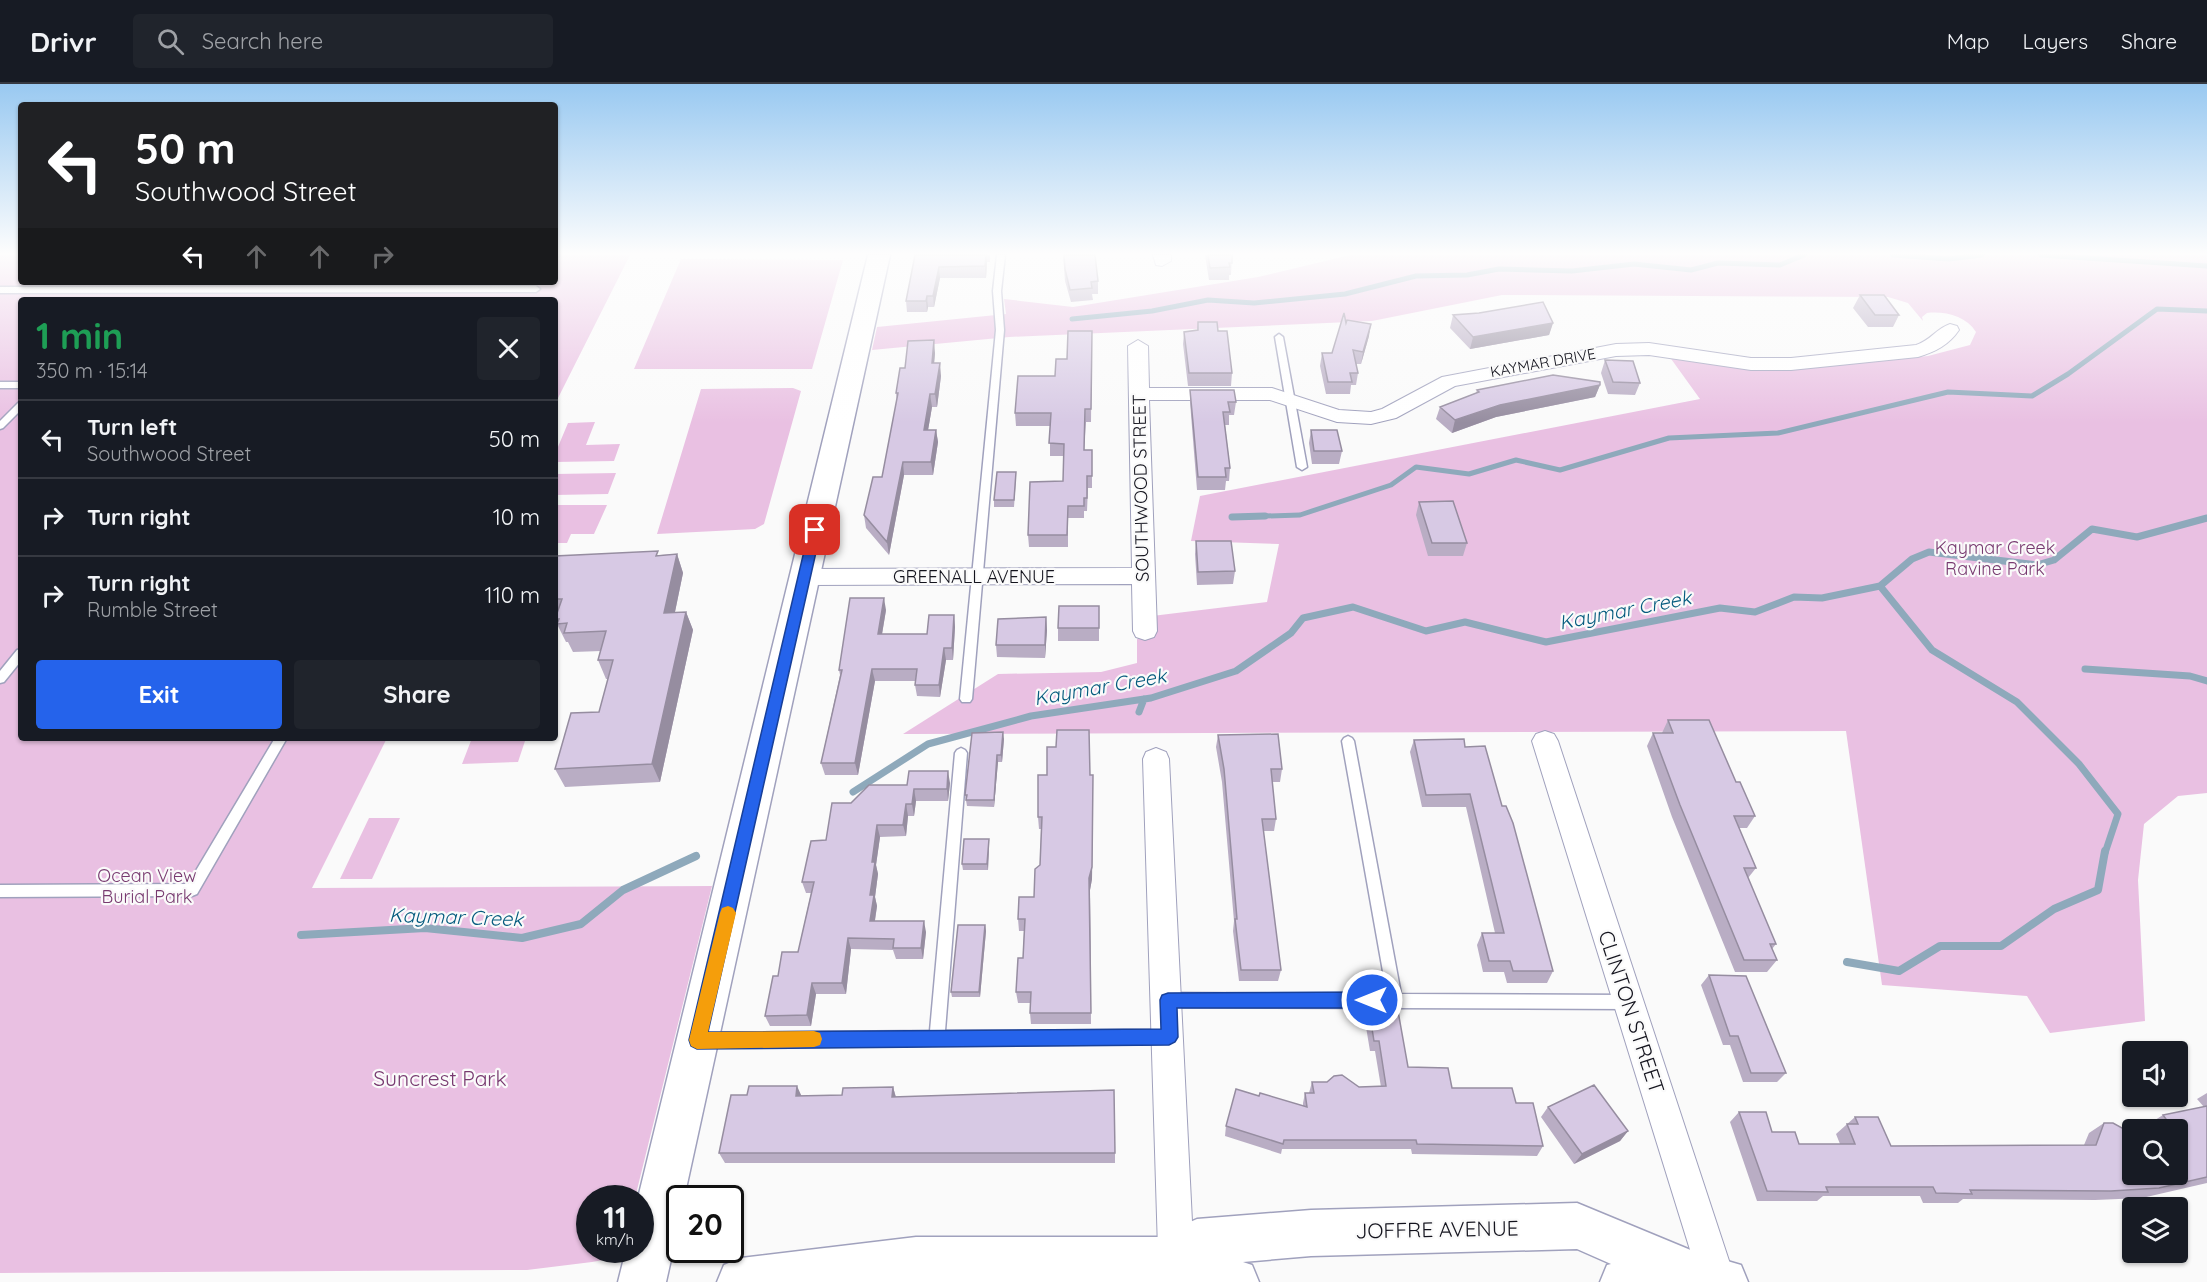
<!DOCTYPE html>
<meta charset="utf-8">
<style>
body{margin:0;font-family:Quicksand,sans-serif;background:#20242c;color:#f1f3f6;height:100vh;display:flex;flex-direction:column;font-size:22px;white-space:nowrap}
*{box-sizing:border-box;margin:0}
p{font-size:20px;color:#9ea1a6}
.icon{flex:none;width:33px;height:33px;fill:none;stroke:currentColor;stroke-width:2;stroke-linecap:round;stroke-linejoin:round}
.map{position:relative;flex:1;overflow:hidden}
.details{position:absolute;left:18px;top:213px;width:540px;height:444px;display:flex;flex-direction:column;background:#171b24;border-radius:6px;box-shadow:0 2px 4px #0004}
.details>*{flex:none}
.guide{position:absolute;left:18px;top:18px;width:540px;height:183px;border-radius:6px;box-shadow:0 2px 4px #0004;background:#202124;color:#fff;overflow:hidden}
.tools{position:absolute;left:2122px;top:957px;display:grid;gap:12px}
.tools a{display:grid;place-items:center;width:66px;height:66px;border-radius:6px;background:#171b24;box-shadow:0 2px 4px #0004;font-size:30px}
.speed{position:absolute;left:576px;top:1101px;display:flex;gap:12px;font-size:30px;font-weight:700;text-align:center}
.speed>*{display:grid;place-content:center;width:78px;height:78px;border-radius:50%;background:#171b24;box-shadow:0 2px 4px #0004;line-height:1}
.speed small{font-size:15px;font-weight:400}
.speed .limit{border:3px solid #111;border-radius:9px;background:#fff;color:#111}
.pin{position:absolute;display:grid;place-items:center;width:51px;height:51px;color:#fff;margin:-26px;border-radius:12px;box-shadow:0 3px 9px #0006}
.me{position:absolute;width:66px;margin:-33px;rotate:270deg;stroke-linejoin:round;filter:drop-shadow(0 0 4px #0008)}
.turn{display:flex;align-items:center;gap:21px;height:126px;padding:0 18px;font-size:27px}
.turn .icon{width:78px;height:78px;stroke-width:2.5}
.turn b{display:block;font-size:42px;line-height:51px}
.lanes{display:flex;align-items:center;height:57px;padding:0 18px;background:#0003;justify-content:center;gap:30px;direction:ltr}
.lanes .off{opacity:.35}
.round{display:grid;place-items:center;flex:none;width:63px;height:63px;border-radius:6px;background:#20242c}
.summary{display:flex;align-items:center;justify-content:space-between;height:102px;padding:0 18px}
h1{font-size:36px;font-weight:700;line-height:45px;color:#1e9e55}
.button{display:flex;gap:12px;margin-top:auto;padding:12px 18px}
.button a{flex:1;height:69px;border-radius:6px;background:#2563eb;color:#fff;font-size:24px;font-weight:700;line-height:69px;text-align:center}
.button a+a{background:#20242c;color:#f1f3f6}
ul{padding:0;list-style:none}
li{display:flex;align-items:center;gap:18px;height:78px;padding:0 18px;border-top:2px solid #363941}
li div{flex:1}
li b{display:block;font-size:22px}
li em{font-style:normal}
header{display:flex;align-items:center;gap:36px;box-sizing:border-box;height:84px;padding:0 30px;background:#171b24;border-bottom:2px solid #363941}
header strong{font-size:28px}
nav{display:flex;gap:33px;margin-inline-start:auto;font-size:21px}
.search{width:420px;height:54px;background:#20242c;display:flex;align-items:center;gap:15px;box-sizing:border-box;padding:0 21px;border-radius:6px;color:#9ea1a6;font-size:22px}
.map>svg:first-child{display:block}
.green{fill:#e9c0e2}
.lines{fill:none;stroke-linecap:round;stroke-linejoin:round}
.stream-far2{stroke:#8ea9bb;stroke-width:5}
.stream-far1{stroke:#8ea9bb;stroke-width:7}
.stream{stroke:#8ea9bb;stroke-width:8}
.lane-casing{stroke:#a0a1bd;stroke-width:3}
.street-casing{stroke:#a0a1bd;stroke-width:2}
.secondary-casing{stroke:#a0a1bd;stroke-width:3}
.lane{fill:#fff;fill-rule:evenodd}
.street{fill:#fff;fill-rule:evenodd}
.secondary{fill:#fff;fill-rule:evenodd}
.wall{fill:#b9adc4}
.shaded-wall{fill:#968da0}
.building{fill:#d7c9e4;stroke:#968da0;stroke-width:1.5}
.route{fill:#2563eb;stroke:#184099;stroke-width:1.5}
.slow{fill:#f59e0b}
.labels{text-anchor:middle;stroke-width:4.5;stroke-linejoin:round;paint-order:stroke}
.far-street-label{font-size:15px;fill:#13131d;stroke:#fafafa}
.street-label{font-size:18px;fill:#13131d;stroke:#fafafa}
.park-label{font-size:18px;fill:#783a70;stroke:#fafafa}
.water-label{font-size:20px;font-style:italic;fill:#055b7e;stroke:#fafafa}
.near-street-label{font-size:21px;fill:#13131d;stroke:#fafafa}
.near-park-label{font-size:21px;fill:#783a70;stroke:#fafafa}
</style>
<header>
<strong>Drivr</strong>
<div class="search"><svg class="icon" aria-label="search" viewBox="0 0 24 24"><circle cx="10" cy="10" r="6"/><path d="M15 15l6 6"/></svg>Search here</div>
<nav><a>Map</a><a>Layers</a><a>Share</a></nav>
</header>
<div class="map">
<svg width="2207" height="1198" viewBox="0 0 2207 1198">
<rect width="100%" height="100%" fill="#fafafa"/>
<!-- green -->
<path class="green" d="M0,171H21V198H555V171H630L555,320V216H21V654H387L312,804L712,802L635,1114H590V1166H616L603,1176L592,1178L527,1186L0,1189Z
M1350,171H2207V709L2178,712L2144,740L2138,796L2145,937L2050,949L2027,912L1882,901L1846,647L903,650L998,590L1101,588L1137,579V555H1152V532L1267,518L1279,460L1191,457L1200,412L1700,315L1669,272L1736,284L1796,285L1928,272L1970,261L1976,248C1966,232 1945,227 1927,229L1922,233L1923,237L1908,219L1888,213L1502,211L1372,237L1009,253L872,266L877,243L1006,230L1004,215L1073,223L1258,193Z
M681,175L843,176L812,285H634Z
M793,304L801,307L764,440L755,445L657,450L701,305Z
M595,338L586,361L620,360L614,377L555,378V370L568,339Z
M616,389L608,410L555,411V390Z
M555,421H607L594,450H571L567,459H555Z
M472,654H526L518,678L462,680Z
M369,734H400L372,795H340Z"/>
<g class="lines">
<!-- stream-far2 -->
<path class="stream-far2" d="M1893,171L1949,175L1982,171
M2041,171L2207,182
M1072,235L1152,227L1208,216L1254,219L1345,210L1416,192L1467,191L1499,185L1572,187L1634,180L1691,186L1718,179L1780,181L1804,171
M1232,433L1300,431L1391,401L1416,383L1469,390L1516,376L1560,386L1669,354L1778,349L1948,308L2032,312L2068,290L2157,225L2207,227"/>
<!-- stream-far1 -->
<path class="stream-far1" d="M1232,433L1265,432
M1880,502L1932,566L2017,618L2079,680L2118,730L2105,769
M2085,585L2190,592L2207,597
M1139,628L1144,615
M853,708L928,660L1031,632L1151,614L1236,587L1291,549L1303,534L1353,523L1426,547L1465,538L1546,558L1720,524L1755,528L1794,513L1822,514L1880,502L1912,475L1929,468L2037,481L2054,476L2092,445L2137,453L2207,434"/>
<!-- stream -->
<path class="stream" d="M301,851L425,844L522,854L581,840L623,806L696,772
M1847,878L1899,887L1940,862H2001L2054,825L2098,806L2105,767"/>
<defs>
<path id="lane" d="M555,171H559V172L555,174Z
M997,171H1005L1001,207L1004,246L972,615L970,618H962L960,615L996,246L993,207Z
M0,203L536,202L540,205L536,208L0,209Z
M1279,250L1283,253L1307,383L1302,386L1297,383L1275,253Z
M0,298H21V304H0Z
M21,318V326L3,344L0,345V337L18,319Z
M21,565V577L4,598L0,599V587L17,566Z
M1348,652L1352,654L1354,657L1401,910L1628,911L1633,913L1635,918L1633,923L1628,925L1168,923L1163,921L1161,916L1163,911L1168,909L1387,910L1342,657L1344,654Z
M275,654H287L197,810L192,812L0,813V801L188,800Z
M961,664L965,666L967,669L945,947L1168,946L1173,948L1176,953L1173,958L1168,960L703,963L698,961L695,956L698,951L703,949L930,947L955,669L957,666Z"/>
<path id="street" d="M1153,171H1171V177L1162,182L1156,181Z
M1950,240L1957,242L1959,246C1949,261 1935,268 1918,273L1791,286H1751L1649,271L1616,272L1455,302L1396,334L1371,340L1337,338L1270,316H1149L1157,547L1154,553L1145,556L1136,553L1133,547L1132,500L805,501L797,499L793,493L797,487L805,485L1132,484L1128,262L1138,256L1148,262L1149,304H1272L1339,326L1371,328L1382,325L1442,293L1616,260L1649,259L1751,274H1791L1916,261C1930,257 1937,244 1950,240Z
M1545,647L1554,650L1558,657L1736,1198H1700L1532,657L1536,650Z
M1156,664L1166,668L1169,675L1195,1198H1159L1143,675L1146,668Z"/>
<path id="secondary" d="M868,171H890L684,1114H680V1135L666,1198H618L626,1166H640L638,1114Z
M1577,1119L1693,1167L1741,1181L1748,1198H1600L1607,1181L1611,1180L1577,1165L1311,1172L1243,1178L1252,1181L1259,1198H717L724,1181L741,1174L916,1153H1169L1181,1142L1197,1135L1311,1126Z"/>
</defs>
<!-- lane casing -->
<use href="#lane" class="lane-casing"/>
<!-- street casing -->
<use href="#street" class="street-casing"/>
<!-- secondary casing -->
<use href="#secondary" class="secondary-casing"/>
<!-- lane -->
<use href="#lane" class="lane"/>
<!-- street -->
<use href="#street" class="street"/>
<!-- secondary -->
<use href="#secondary" class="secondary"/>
</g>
<!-- wall -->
<path class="wall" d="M915,171H990V178H987L986,194H940L934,223H928L927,228H907L906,217Z
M1063,171H1095L1098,197V210H1092L1093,216L1071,218L1065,197Z
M1205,171H1232L1231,191H1229V196H1209Z
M1860,211L1899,231L1893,243H1868L1853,224Z
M1453,231L1553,239L1549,251L1470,265L1450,244Z
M1198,238L1218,247L1232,289L1231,302H1188L1183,260L1184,248L1197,246Z
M1346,239L1369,252L1361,280H1356L1358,289L1356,301H1351L1350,310H1326L1320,282L1322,269H1332Z
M1092,247L1091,338H1086L1084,366H1092V404H1088L1087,427H1084V434H1068V463H1029L1028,451L1063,397L1064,372H1050V342H1016L1015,329L1055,292L1067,275Z
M935,269L934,279L941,292L937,323H932L928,346H936L938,358L933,391H904L889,471L866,444L864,431L882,393L897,317L896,309L905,284Z
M1605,276L1640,299L1635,311L1608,310L1601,289Z
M1600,301L1595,313L1496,333L1452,349L1436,335L1440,323L1476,309L1477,306Z
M1190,306L1236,318L1234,331H1229V341H1225L1230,384L1229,397H1226L1225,406H1197L1190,318Z
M1311,346L1342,367L1339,380H1312L1309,359Z
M1016,394L1014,423H994V416Z
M1419,418L1467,459L1463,472H1428L1416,431Z
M1196,457L1235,487L1233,500L1197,501L1195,470Z
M677,470L683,489L675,528H686L693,546L660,698L565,703L555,685L599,628L608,595H606L598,576L601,567L573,568L568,558H566L557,540L555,535V472L660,471Z
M1099,522V557H1058V544Z
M886,526L882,550H927L954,531L955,543L953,576H946L940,613L917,612L915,601V597H875L858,691H825L821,679L840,591L839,586Z
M1046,533L1047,546L1045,574L997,573L996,561Z
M1668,636L1736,698L1755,732L1747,744H1739L1756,784L1748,794L1776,860L1772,865L1777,876L1767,888H1735L1672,733L1647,662L1653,649H1662Z
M1218,651L1282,685L1280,698H1272L1276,735L1274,747H1263L1281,886L1278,897H1239L1233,847L1234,837L1222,698L1216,663Z
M1004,655L1002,678H998L994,723L967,722L965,711Z
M1414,656L1465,663L1502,722L1553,887L1547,899H1507L1504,888H1483L1477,861L1482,849H1495L1466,723H1422L1410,668Z
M1090,691L1093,703L1092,795L1090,806L1091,940H1031L1030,929V919H1018L1016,908L1023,874L1024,847H1019L1018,835L1034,813L1040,781L1041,745H1039L1038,733Z
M950,699L948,717H916L914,732H908L906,752L880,753L876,781L878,790L875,813L877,822L875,837L926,848L923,875H896L893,866L851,865L846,910H816L811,942H770L765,932L778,892L798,868L811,809H806L802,798L826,756L851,719L907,701Z
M989,761L988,786H963L962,780Z
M985,841L986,847L980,913H952L951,908Z
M1709,891L1786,989L1777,998H1743L1730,961H1723L1701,901Z
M1369,926L1408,983L1452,1004L1516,1019L1543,1062L1537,1072L1412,1070L1411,1065H1282L1281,1070L1225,1052L1226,1042L1259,1012L1303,1022V1019L1305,1009H1309L1312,998L1359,1003H1381L1375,967H1370L1365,937Z
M893,1003L896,1013L1115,1069V1079H725L719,1069L747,1011L802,1012L842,1011Z
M2207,1009V1099L2142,1114L2095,1116L1963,1115L1958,1119H1923L1920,1112H1823L1817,1117H1757L1730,1038L1739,1028L1772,1048L1799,1060H1840L1836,1050L1855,1033L1891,1062L2084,1061L2089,1049L2104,1039L2133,1090L2178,1046H2150L2147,1041L2163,1031L2204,1023L2197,1015Z
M1548,1023L1628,1047L1620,1057L1574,1080L1541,1033Z"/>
<!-- shaded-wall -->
<path class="shaded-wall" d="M986,171L987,178L986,194L985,182Z
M939,183L940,194L934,223L933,212Z
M927,212L928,223L927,228L926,217Z
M1553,239L1549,251L1470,265L1473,253Z
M1371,240L1369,252L1361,280L1363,268Z
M934,256L935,269L933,292L932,279Z
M940,279L941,292L937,323L935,310Z
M1600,301L1595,313L1496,333L1452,349L1455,336L1500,321Z
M930,310L932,323L926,358L924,346Z
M936,346L938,358L933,391L931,378Z
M903,378L904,391L889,471L887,458Z
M677,470L683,489L671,547L664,529Z
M884,514L886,526L880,562L878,550Z
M686,528L693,546L660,698L652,680Z
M954,531L955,543L953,576L952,564Z
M1046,533L1047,546L1045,574V561Z
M944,564L946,576L940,613L939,601Z
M872,585L875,597L858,691L855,679Z
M1003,648L1004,655L1002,678L1001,671Z
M997,671L998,678L994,723V716Z
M948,687L950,699L948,717L947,705Z
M1093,691L1092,795L1090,806L1091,940L1089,794Z
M914,705L916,717L914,732L912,720Z
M906,720L908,732L906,752L903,741Z
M877,741L880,753L876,781L878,790L875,813L877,822L873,848L870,837V811L872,778Z
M989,755V761L988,786L987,780Z
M924,837L926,848L923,875L921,864Z
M985,841L986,847L980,913L979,908Z
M848,854L851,865L846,910L842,899Z
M812,899L816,910L811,942L807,931Z
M797,1002L802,1013L796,1012Z
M893,1003L896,1014L892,1013Z
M1628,1047L1620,1057L1574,1080L1582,1070Z"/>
<!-- building -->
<path class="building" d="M915,171H986L985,182L939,183L933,212H927L926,217H906Z
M1064,171H1095L1098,197L1091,198L1092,204L1070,206L1065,185Z
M1208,171H1232V179H1229L1230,183L1210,184Z
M1860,211H1884L1899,231H1875Z
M1543,218L1553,239L1473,253L1453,231L1479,229Z
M1344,229L1346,239L1347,236L1371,240L1363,268L1353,266L1358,289H1350L1352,298H1328L1322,269H1332Z
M1198,238H1217L1218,247H1227L1232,289H1189L1184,248L1198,246Z
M1068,247H1092L1091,325H1085L1084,366H1092V392H1087V414H1084V422H1068L1067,451H1028L1030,398L1063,397L1064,360L1049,359L1051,329H1015L1018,292H1055L1056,275H1067Z
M934,256L932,279H940L935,310H930L924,346H936L931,378H903L887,458L864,431L873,393H882L898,309H896L900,284H905L908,257Z
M1605,276L1633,277L1640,299L1613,298Z
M1553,291L1600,298V301L1500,321L1455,336L1440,323L1479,308L1477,306Z
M1190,306H1234L1236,318H1228L1230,328H1223L1230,384H1225L1226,393H1198Z
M1311,346H1337L1342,367H1314Z
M997,388H1016L1014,416H994Z
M1453,417L1467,459H1432L1419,418Z
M1196,457H1231L1235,487L1198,488Z
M658,467L656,472L677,470L664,529L686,528L652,680L555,685L571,629L599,628L613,576H598L606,547L564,549L567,539L557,540L559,535H555L562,515H555V472Z
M850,514H884L878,550H927L929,531H954L952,564H944L939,601H915L917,585H872L855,679H821L842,586H839Z
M1059,522H1099V544H1058Z
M1046,533L1045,561H996L998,535Z
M1668,636H1709L1736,698H1740L1755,732H1734L1756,784H1744L1776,860H1770L1777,876H1744L1680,721L1653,649H1673Z
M1057,646H1089L1090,691H1093L1092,783L1089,794L1091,929H1030L1031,908H1016L1018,874H1023L1025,835H1018L1019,813H1034L1035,785L1040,781L1042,733H1038V691H1047V663H1056Z
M1003,648L1001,671H997L994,716H966L967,711H965L972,649Z
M1278,650L1282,685H1271L1276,735H1262L1281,886H1241L1235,835H1237L1224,685L1218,651Z
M1464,655L1465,663L1485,662L1502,722H1506L1513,739L1553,887H1513L1510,877H1489L1482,849H1504L1470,710L1426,711L1414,656Z
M909,687H948L947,705H914L912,720H906L903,741H877L872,778H875L870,811H874L870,837H924L921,864H893L894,855L848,854L842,899H812L807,931L765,932L773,892H778L782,868H798L814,798H802L806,780L811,757L826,756L832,719H851L869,701H907Z
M964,755H989L987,780H962Z
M958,841H985L979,908H951Z
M1709,891L1746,892L1786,989H1751L1738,952H1730Z
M1369,926L1398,927L1408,983L1448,984L1452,1004H1512L1516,1019H1533L1543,1062L1417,1060L1416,1056H1284L1283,1060L1226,1042L1236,1005L1259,1012L1260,1009L1307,1023L1305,1009H1314L1312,998H1327L1334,992L1342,991L1359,1003L1386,1002L1379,957H1374Z
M1594,1001L1628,1047L1582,1070L1548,1023Z
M749,1002H797L796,1012L842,1011L843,1004L893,1003L892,1013L1114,1006L1115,1069H719L731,1011H747Z
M2207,1022V1093L2159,1104L2111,1107L1970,1106L1972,1110L1936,1109L1933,1103H1826L1828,1108L1767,1107L1739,1028H1766L1772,1048H1795L1799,1060H1855L1847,1040H1858L1855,1033H1878L1891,1062L2096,1061L2104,1039H2113L2124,1045L2132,1059L2133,1058V1090H2178V1046H2174L2163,1031Z"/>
<!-- sky -->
<linearGradient id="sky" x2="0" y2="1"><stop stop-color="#99c9f1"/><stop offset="0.5" stop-color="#fdfdfd"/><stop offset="1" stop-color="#fdfdfd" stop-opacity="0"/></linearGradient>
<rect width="2207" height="339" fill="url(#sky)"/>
<!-- route -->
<path class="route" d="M815,442L821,446L708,948L1161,945L1160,916L1162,911L1168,909L1372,908L1378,911L1380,916L1378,922L1372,924H1177L1178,953L1175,958L1169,961L697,965L691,962L689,956L809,446Z"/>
<!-- slow -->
<path class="slow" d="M728,822L733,824L736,829L708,948L814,947L820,949L822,955L820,961L814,963L697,965L691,962L689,956L720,829L722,824Z"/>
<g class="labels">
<!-- far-street labels -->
<g class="far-street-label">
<text transform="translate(1543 279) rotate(-10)" y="5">KAYMAR DRIVE</text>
</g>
<!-- street labels -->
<g class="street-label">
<text transform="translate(1141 404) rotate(-91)" y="6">SOUTHWOOD STREET</text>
<text x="974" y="499">GREENALL AVENUE</text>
</g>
<!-- park labels -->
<g class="park-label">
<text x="1995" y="470">Kaymar Creek<tspan x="1995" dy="21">Ravine Park</tspan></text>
<text x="147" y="798">Ocean View<tspan x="147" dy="21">Burial Park</tspan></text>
</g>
<!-- water labels -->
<g class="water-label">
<text transform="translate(1625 526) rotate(-11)" y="7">Kaymar Creek</text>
<text transform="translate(1100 603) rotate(-10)" y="7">Kaymar Creek</text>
<text transform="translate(456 833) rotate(2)" y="7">Kaymar Creek</text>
</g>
<!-- near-street labels -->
<g class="near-street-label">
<text transform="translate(1631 928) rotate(72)" y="7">CLINTON STREET</text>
<text transform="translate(1437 1146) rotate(-1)" y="7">JOFFRE AVENUE</text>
</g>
<!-- near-park labels -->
<g class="near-park-label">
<text x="440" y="1002">Suncrest Park</text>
</g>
</g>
</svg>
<div class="tools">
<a><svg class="icon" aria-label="sound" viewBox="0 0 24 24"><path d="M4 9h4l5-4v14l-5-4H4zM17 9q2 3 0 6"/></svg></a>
<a><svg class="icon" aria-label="search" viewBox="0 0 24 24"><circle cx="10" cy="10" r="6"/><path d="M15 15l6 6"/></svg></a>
<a><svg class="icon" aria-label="layers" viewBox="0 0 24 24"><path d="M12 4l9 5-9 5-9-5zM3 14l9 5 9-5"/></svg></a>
</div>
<div class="speed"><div>11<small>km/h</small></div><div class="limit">20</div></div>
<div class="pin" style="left:815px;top:446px;background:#d93025"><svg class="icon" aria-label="arrive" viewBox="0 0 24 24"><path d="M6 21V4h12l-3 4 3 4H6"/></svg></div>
<svg class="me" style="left:1372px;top:916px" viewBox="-20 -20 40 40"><circle r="17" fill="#2563eb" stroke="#fff" stroke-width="3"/><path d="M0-11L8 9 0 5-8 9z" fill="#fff"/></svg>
<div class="guide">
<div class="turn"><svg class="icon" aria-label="left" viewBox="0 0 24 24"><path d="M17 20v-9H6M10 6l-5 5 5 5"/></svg><div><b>50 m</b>Southwood Street</div></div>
<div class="lanes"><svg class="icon" aria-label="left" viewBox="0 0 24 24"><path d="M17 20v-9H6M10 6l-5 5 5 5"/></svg><svg class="icon off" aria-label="ahead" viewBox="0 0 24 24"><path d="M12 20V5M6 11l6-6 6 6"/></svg><svg class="icon off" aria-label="ahead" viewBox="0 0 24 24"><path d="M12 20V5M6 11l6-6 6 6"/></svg><svg class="icon off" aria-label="right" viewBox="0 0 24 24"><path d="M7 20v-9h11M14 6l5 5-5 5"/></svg></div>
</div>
<section class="details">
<div class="summary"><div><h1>1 min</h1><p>350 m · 15:14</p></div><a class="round"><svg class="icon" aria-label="close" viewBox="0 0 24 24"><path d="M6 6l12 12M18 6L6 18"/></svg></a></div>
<ul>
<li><svg class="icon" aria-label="left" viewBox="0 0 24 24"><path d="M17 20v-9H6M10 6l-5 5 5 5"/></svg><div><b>Turn left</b><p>Southwood Street</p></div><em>50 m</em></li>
<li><svg class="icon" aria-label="right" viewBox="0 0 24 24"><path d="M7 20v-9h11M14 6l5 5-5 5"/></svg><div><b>Turn right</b></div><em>10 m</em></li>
<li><svg class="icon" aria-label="right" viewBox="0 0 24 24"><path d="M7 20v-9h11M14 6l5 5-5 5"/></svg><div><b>Turn right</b><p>Rumble Street</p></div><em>110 m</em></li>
</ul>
<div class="button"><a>Exit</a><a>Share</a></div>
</section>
</div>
